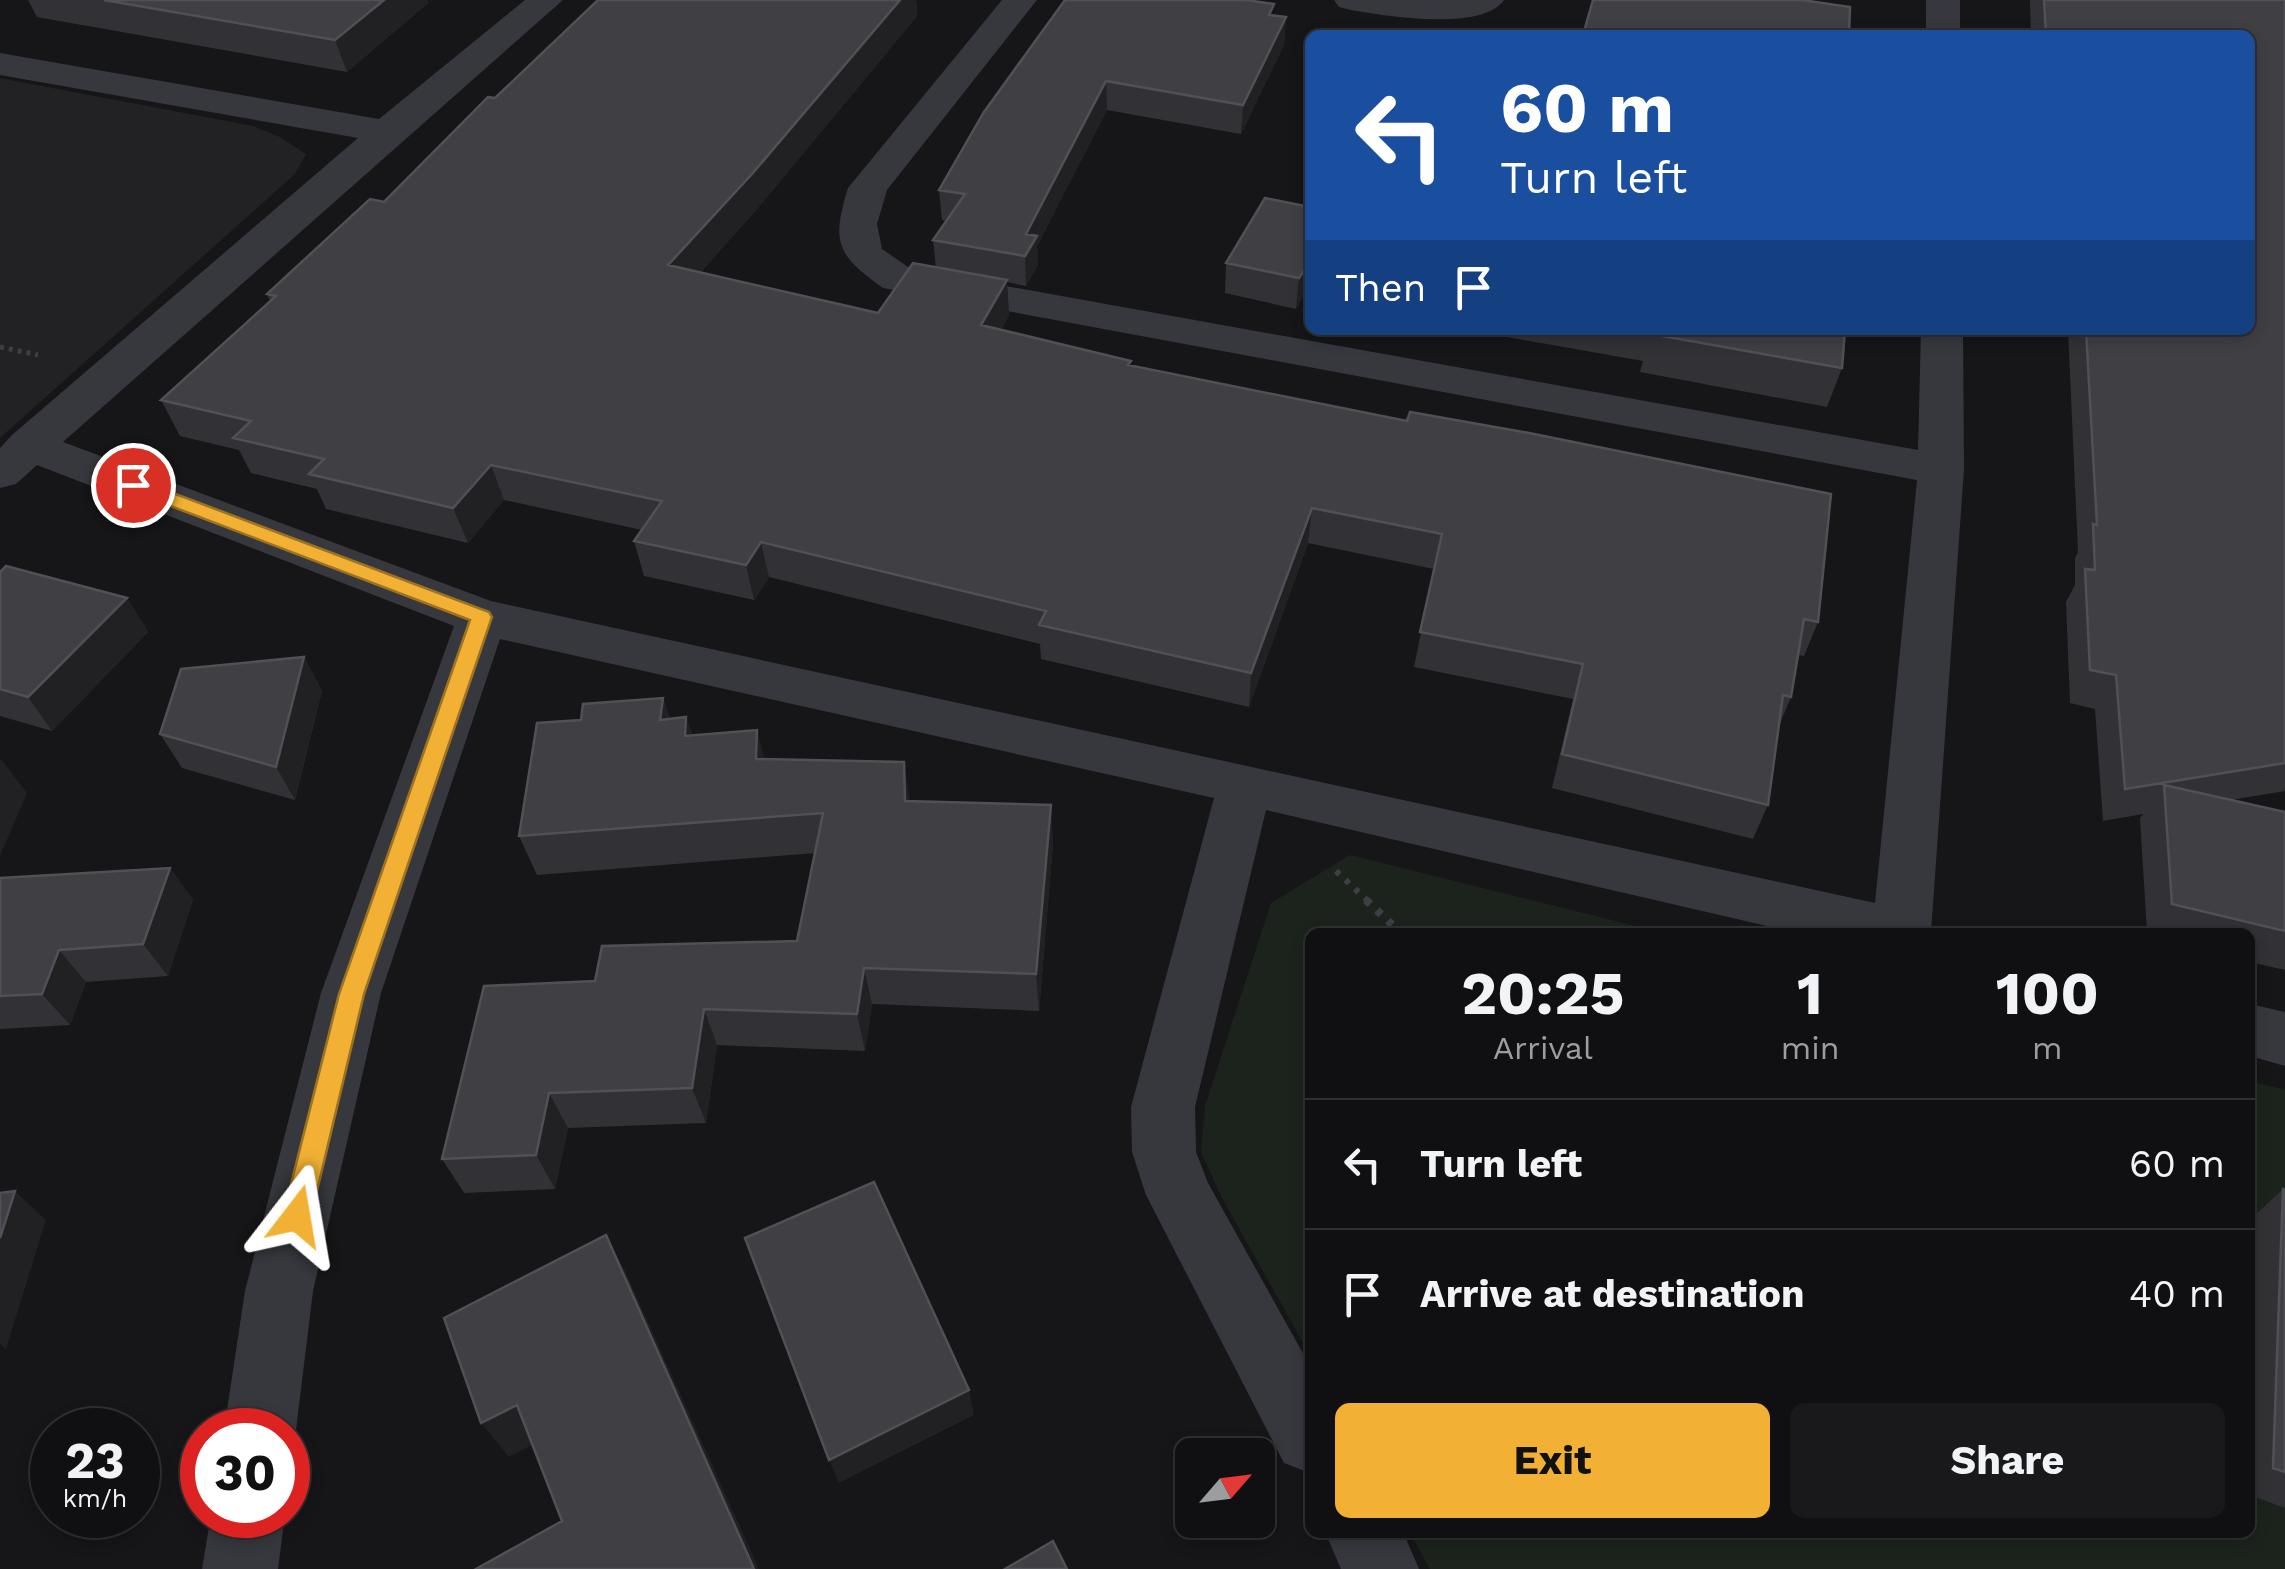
<!DOCTYPE html>
<style>
body{margin:0;font-family:"Work Sans",sans-serif;background:#19191b;color:#f1f3f6;height:100vh;display:flex;flex-direction:column;font-size:38px;white-space:nowrap}
*{box-sizing:border-box;margin:0}
p{font-size:32px;color:#9c9d9f}
.icon{flex:none;width:55px;height:55px;fill:none;stroke:currentColor;stroke-width:2;stroke-linecap:round;stroke-linejoin:round}
.map{position:relative;flex:1;overflow:hidden}
.details{position:absolute;left:1305px;top:928px;width:950px;height:610px;display:flex;flex-direction:column;background:#101012;border-radius:15px;box-shadow:0 5px 15px #0003,0 0 0 2px #303032}
.details>*{flex:none}
.hud{position:absolute;left:1305px;top:30px;width:950px;height:305px;border-radius:15px;box-shadow:0 5px 15px #0003,0 0 0 2px #303032;background:#1a4fa0;color:#fff;overflow:hidden}
.needle{width:65px;rotate:62deg}
.fabs{position:absolute;left:1175px;top:1438px;display:grid;gap:20px}
.fabs a{display:grid;place-items:center;width:100px;height:100px;border-radius:15px;background:#101012;box-shadow:0 5px 15px #0003,0 0 0 2px #303032;font-size:50px}
.speed{position:absolute;left:30px;top:1408px;display:flex;gap:20px;font-size:50px;font-weight:700;text-align:center}
.speed>*{display:grid;place-content:center;width:130px;height:130px;border-radius:50%;background:#101012;box-shadow:0 5px 15px #0003,0 0 0 2px #303032;line-height:1}
.speed small{font-size:25px;font-weight:400}
.speed .limit{border:15px solid #d22;background:#fff;color:#111}
.pin{position:absolute;display:grid;place-items:center;width:85px;height:85px;color:#fff;margin:-42px;border:5px solid #fff;border-radius:50%;box-shadow:0 2px 10px #0007}
.me{position:absolute;width:110px;margin:-55px;rotate:14deg;stroke-linejoin:round;filter:drop-shadow(0 0 8px #0008)}
.turn{display:flex;align-items:center;gap:35px;height:210px;padding:0 30px;font-size:45px}
.turn .icon{width:130px;height:130px;stroke-width:2.5}
.turn b{display:block;font-size:70px;line-height:85px}
.then{display:flex;align-items:center;height:95px;padding:0 30px;background:#0003;gap:20px;font-size:38px}
.eta{display:flex;justify-content:space-evenly;align-items:center;height:170px;text-align:center}
.eta b{font-size:60px;font-weight:700;line-height:70px}
.primary-button{display:flex;gap:20px;margin-top:auto;padding:20px 30px}
.primary-button a{flex:1;height:115px;border-radius:15px;background:#f2b134;color:#111;font-size:40px;font-weight:700;line-height:115px;text-align:center}
.primary-button a+a{background:#19191b;color:#f1f3f6}
ul{padding:0;list-style:none}
li{display:flex;align-items:center;gap:30px;height:130px;padding:0 30px;border-top:2px solid #303032}
li div{flex:1}
li b{display:block;font-size:38px}
li em{font-style:normal}
.map>svg:first-child{display:block}
.built{fill:#222225}
.green{fill:#1c231d}
.lines{fill:none;stroke-linecap:round;stroke-linejoin:round}
.path-far2{stroke:#3d3f44;stroke-width:5;stroke-dasharray:4 5;stroke-linecap:butt}
.path-far1{stroke:#3d3f44;stroke-width:6;stroke-dasharray:5 8;stroke-linecap:butt}
.path{stroke:#3d3f44;stroke-width:8;stroke-dasharray:6 9;stroke-linecap:butt}
.street{fill:#37383d;fill-rule:evenodd}
.wall{fill:#323236}
.shaded-wall{fill:#212124}
.building{fill:#3f3f44;stroke:#4f5156;stroke-width:2.5}
.route{fill:#f2b134;stroke:#9d7322;stroke-width:2.5}
</style>
<div class="map">
<svg width="2285" height="1569" viewBox="0 0 2285 1569">
<rect width="100%" height="100%" fill="#161618"/>
<!-- built -->
<path class="built" d="M0,78L253,126L280,137L306,154L295,174L0,438Z"/>
<!-- green -->
<path class="green" d="M1350,855L1660,932H1310V1355L1222,1198L1201,1152L1205,1106L1271,903Z
M2250,1081L2285,1090V1569H1430L1410,1533L2250,1532Z"/>
<g class="lines">
<!-- path-far2 -->
<path class="path-far2" d="M0,347L38,355"/>
<!-- path-far1 -->
<path class="path-far1" d="M1336,871L1369,902"/>
<!-- path -->
<path class="path" d="M1366,900L1400,932"/>
<!-- street -->
<path class="street" d="M525,0H563L63,442L491,601L1875,903L1917,480L883,288C837,255 831,243 848,188L1002,0H1037L887,190L877,224L882,249L911,269L1918,450L1921,330H1963L1964,469L1931,932H1793L1266,810L1195,1107L1196,1152L1208,1183L1310,1366V1473L1284,1463L1146,1195L1132,1152L1131,1107L1214,798L500,639L381,993L313,1291L296,1430L288,1451V1430H224L245,1291L321,993L454,626L37,465L16,484L0,488V448L12,435L358,138L0,75V53L379,119Z
M1334,0H1504C1482,32 1385,16 1351,10L1339,7Z
M1926,0H1960V35H1926Z
M2250,1004L2285,1012V1066L2250,1056Z
M211,1515H285L278,1569H202Z
M1325,1532H1403L1419,1569H1341Z"/>
</g>
<!-- wall -->
<path class="wall" d="M28,0H427L428,3L347,72L37,17Z
M598,0H916L917,16L758,208L700,273L878,313L936,268L933,240L947,221L942,220L939,190L984,112L1274,15L1286,17L1284,45L1241,134L1107,110L1037,246L1038,265L1026,286L1007,282L1009,315L1001,330L1131,366L1818,622L1804,656L1798,655L1791,697L1779,726L1768,805L1753,839L1552,788L1573,699L1414,667L1434,569L1308,543L1249,707L1041,659L1040,644L769,577L754,600L644,576L634,541L642,530L504,500L468,543L326,509L317,489L251,473L239,450L180,436L161,400L270,301L267,294L384,202Z
M2030,0H2285V791L2231,800L2285,812V970L2250,962V932H2147L2140,818L2143,814L2103,821L2095,709L2070,703L2066,602L2075,585V558L2078,552L2068,330H2250V35H2031Z
M1310,207V292L1306,291L1296,309L1225,293L1226,263Z
M1502,330H1845L1842,368L1827,407L1640,372L1643,361L1501,336Z
M0,572L127,598L148,632L52,731L0,716Z
M304,657L322,691L295,800L182,768L160,734Z
M663,698L670,719L686,717L692,735L765,759L1053,843L1039,1011L872,1004L865,1051L717,1045L706,1123L568,1128L555,1189L464,1193L442,1159L595,981L797,941L815,853L537,875L519,836Z
M170,868L193,900L168,976L86,982L70,1025L0,1029V878Z
M2283,1189L2285,1190V1508L2250,1495V1257L2252,1218Z"/>
<!-- shaded-wall -->
<path class="shaded-wall" d="M384,0H427L428,3L347,72L335,40Z
M900,0H916L917,16L758,208L676,300L668,265Z
M1286,17L1284,45L1241,134L1243,105Z
M1106,81L1107,110L1037,246L1038,265L1026,286L1025,256L1026,234Z
M1309,261L1306,291L1296,309L1299,278Z
M1007,280L1009,315L984,360L981,325Z
M491,465L504,500L468,543L453,508Z
M1312,508L1308,543L1249,707L1251,673Z
M761,542L769,577L754,600L746,565Z
M127,598L148,632L52,731L28,697Z
M304,657L322,691L295,800L276,767Z
M663,698L676,738L660,720Z
M686,717L698,756L685,736Z
M757,730L767,769L756,759Z
M1,759L27,793L0,856V761Z
M904,762L910,801H905Z
M1051,805L1053,843L1039,1011L1036,974Z
M170,868L193,900L168,976L143,944Z
M59,950L86,982L70,1025L42,994Z
M864,968L872,1004L865,1051L857,1014Z
M704,1009L717,1045L706,1123L692,1088Z
M549,1093L568,1128L555,1189L536,1155Z
M15,1191L46,1220L6,1349L0,1344V1238Z
M606,1235L626,1273L759,1569H754Z
M969,1390L974,1415L839,1483L829,1460Z
M517,1405L543,1439L509,1457L481,1423Z"/>
<!-- building -->
<path class="building" d="M104,0H384L335,40Z
M598,0H900L752,174L668,265L878,313L913,263L1007,280L981,325L1131,361L1128,365L1407,421L1410,412L1529,433L1831,494L1818,622L1804,619L1791,697L1783,695L1768,805L1562,754L1583,664L1420,632L1442,534L1312,508L1251,673L1039,625L1046,611L761,542L746,565L634,541L662,501L491,465L453,508L309,474L324,459L233,438L251,421L161,400L276,296L267,294L370,199L384,202L488,97L495,98Z
M1065,0H1246L1274,4L1269,15L1286,17L1243,105L1106,81L1026,234L1037,236L1025,256L933,240L965,194L939,190L984,112Z
M1593,0H1802L1850,7L1849,35H1583Z
M2044,0H2285V763L2125,789L2116,675L2090,670L2085,569L2095,570L2093,524L2097,525L2086,330H2250V35H2046Z
M1265,198L1310,207V261L1299,278L1226,263Z
M1652,330H1845L1842,368L1651,334Z
M6,566L127,598L28,697L0,689V572Z
M304,657L276,767L160,734L181,669Z
M663,698L660,720L686,717L685,736L757,730L756,759L904,762L905,801L1051,805L1036,974L864,968L857,1014L704,1009L692,1088L549,1093L536,1155L442,1159L484,986L595,981L602,946L797,941L823,813L519,836L537,723L581,720L583,704Z
M2164,785L2285,812V931L2172,904Z
M170,868L143,944L59,950L42,994L0,996V878Z
M874,1182L969,1390L829,1460L745,1238Z
M2283,1189L2285,1190V1472L2273,1468Z
M15,1191L0,1238V1193Z
M606,1235L754,1569H476L562,1521L517,1405L481,1423L444,1318Z
M1053,1541L1067,1569H1005Z"/>
<!-- route -->
<path class="route" d="M133,478L489,612L492,617L364,994L311,1216L307,1225L297,1229L287,1225L283,1216L339,994L470,620L126,489L123,485Z"/>
</svg>
<div class="fabs">
<a><svg class="needle" viewBox="-14 -14 28 28"><path d="M0-13l5 13h-10z" fill="#e53935"/><path d="M0 13l5-13h-10z" fill="#9c9d9f"/></svg></a>
</div>
<div class="speed"><div>23<small>km/h</small></div><div class="limit">30</div></div>
<div class="pin" style="left:133px;top:485px;background:#d93025"><svg class="icon" aria-label="arrive" viewBox="0 0 24 24"><path d="M6 21V4h12l-3 4 3 4H6"/></svg></div>
<svg class="me" style="left:297px;top:1216px" viewBox="-20 -20 40 40"><path d="M0-17L14 15 0 8-14 15z" fill="#f2b134" stroke="#fff" stroke-width="4"/></svg>
<div class="hud">
<div class="turn"><svg class="icon" aria-label="left" viewBox="0 0 24 24"><path d="M17 20v-9H6M10 6l-5 5 5 5"/></svg><div><b>60 m</b>Turn left</div></div>
<div class="then">Then<svg class="icon" aria-label="arrive" viewBox="0 0 24 24"><path d="M6 21V4h12l-3 4 3 4H6"/></svg></div>
</div>
<section class="details">
<div class="eta">
<div><b>20:25</b><p>Arrival</p></div>
<div><b>1</b><p>min</p></div>
<div><b>100</b><p>m</p></div>
</div>
<ul>
<li><svg class="icon" aria-label="left" viewBox="0 0 24 24"><path d="M17 20v-9H6M10 6l-5 5 5 5"/></svg><div><b>Turn left</b></div><em>60 m</em></li>
<li><svg class="icon" aria-label="arrive" viewBox="0 0 24 24"><path d="M6 21V4h12l-3 4 3 4H6"/></svg><div><b>Arrive at destination</b></div><em>40 m</em></li>
</ul>
<div class="primary-button"><a>Exit</a><a>Share</a></div>
</section>
</div>
